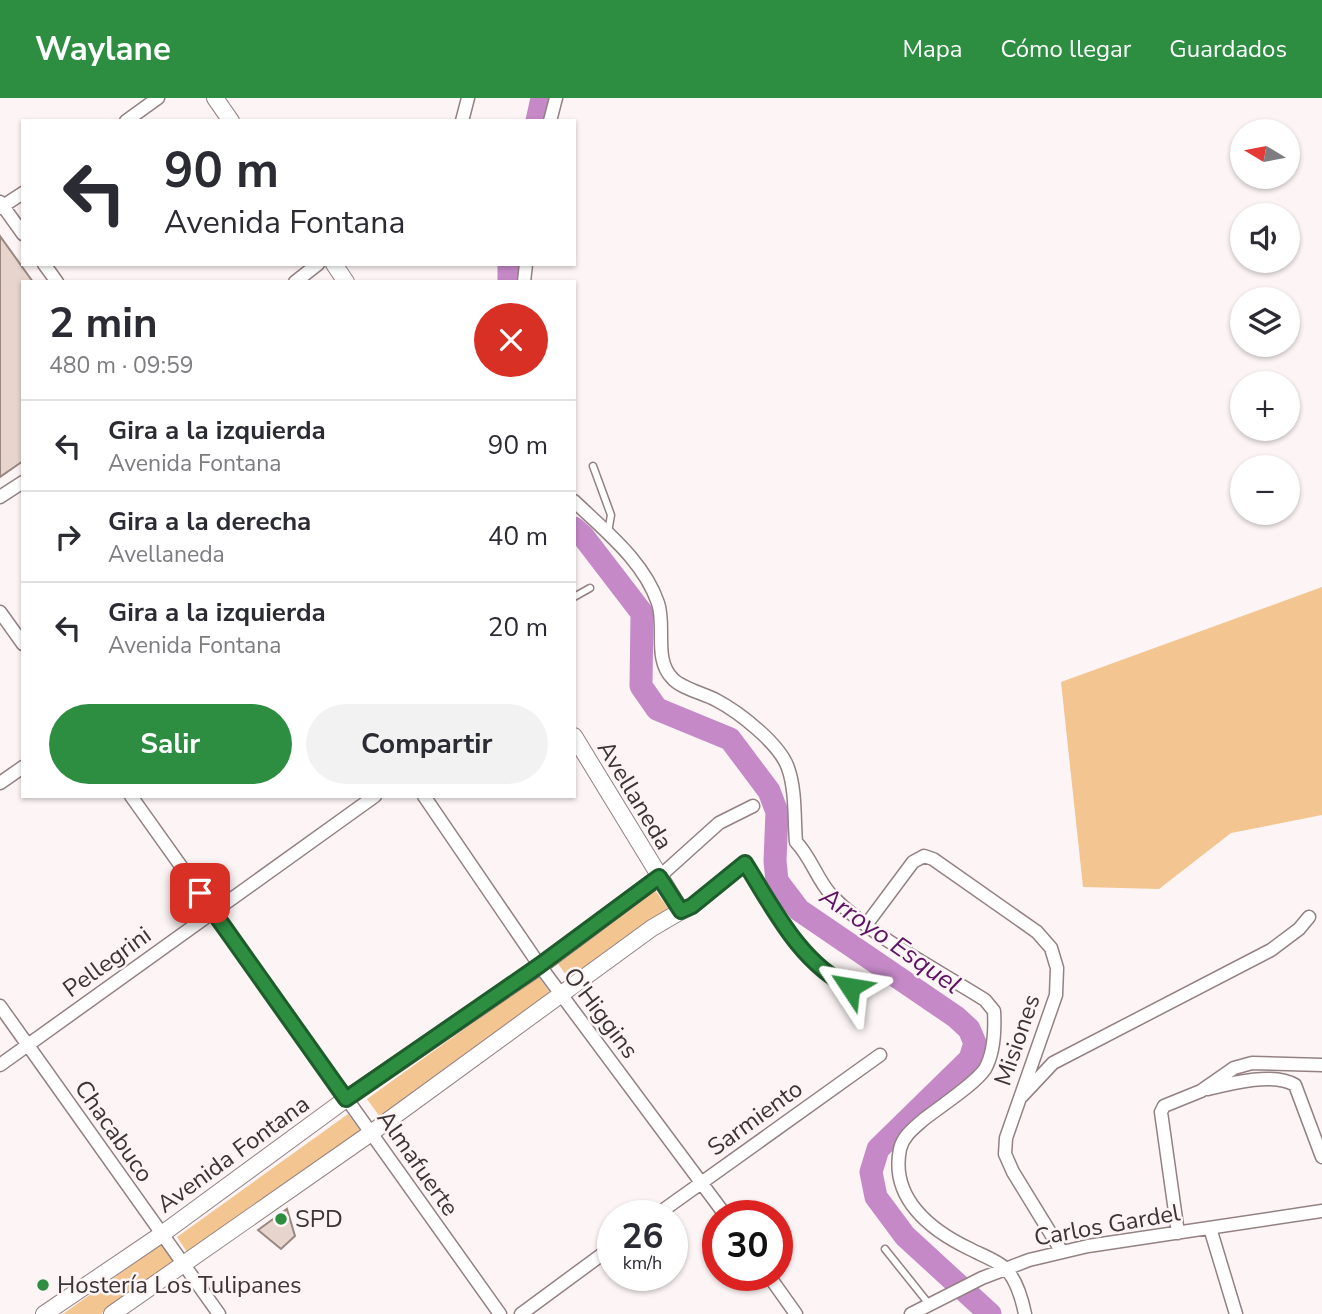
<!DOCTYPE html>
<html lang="es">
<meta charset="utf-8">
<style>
body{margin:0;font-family:"Nunito Sans",sans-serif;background:#f2f2f3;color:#2b2b33;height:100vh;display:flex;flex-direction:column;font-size:26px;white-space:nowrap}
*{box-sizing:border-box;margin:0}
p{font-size:23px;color:#7c7c81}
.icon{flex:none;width:38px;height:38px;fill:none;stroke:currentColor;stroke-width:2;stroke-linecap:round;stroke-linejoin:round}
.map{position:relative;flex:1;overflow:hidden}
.details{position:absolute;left:21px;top:182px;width:555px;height:518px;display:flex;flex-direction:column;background:#fff;border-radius:0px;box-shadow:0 2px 5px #0004}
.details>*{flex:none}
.top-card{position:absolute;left:21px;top:21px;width:555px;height:147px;border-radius:0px;box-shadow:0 2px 5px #0004;background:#fff;color:#2b2b33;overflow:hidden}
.needle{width:46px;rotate:280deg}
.fabs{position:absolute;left:1230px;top:21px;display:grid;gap:14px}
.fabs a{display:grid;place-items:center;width:70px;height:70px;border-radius:50%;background:#fff;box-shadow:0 2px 5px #0004;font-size:35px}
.speed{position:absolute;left:597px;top:1102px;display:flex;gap:14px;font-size:35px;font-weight:700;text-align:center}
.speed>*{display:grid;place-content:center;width:91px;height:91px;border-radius:50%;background:#fff;box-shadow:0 2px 5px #0004;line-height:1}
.speed small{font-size:18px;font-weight:400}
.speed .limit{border:10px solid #d22;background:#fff;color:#111}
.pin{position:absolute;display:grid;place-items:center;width:60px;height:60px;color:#fff;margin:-30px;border-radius:14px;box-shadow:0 4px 10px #0006}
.me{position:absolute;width:77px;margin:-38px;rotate:303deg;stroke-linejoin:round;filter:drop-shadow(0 0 5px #0008)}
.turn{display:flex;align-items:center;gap:24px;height:147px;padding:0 28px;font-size:32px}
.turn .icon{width:91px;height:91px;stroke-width:2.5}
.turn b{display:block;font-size:49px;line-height:60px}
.round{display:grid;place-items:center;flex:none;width:74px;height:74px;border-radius:37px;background:#f2f2f3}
.headline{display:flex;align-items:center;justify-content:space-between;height:119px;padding:0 28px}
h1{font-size:42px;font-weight:700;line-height:52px}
.action{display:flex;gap:14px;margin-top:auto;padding:14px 28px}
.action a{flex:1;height:80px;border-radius:42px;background:#2d8e42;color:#fff;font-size:28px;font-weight:700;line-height:80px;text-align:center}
.action a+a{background:#f2f2f3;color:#2b2b33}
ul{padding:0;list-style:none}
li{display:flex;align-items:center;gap:21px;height:91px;padding:0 28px;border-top:2px solid #e1e1e2}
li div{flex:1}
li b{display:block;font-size:26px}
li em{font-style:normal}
header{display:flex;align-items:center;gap:42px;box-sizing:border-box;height:98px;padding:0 35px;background:#2d8e42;color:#fff}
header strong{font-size:33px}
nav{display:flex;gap:38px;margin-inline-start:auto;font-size:24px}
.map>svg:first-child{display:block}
.green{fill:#f3c591}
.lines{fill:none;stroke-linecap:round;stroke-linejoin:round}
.river{stroke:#c589c8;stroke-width:23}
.building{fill:#e6d4cd;stroke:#998881;stroke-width:2}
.service-casing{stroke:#948182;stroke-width:9}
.minor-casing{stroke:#948182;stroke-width:15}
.tertiary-casing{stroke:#948182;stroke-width:18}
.service{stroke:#fff;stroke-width:6}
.minor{stroke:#fff;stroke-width:12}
.tertiary{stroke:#fff;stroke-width:16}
.route-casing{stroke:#1d5c2b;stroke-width:18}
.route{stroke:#2d8e42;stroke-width:12}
.poi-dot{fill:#2d8e42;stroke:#fdf5f5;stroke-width:2.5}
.labels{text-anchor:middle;stroke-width:5;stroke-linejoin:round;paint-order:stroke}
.street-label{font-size:24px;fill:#3d3535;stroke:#fdf5f5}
.poi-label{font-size:24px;fill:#3d3535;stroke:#fdf5f5;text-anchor:start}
.water-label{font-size:26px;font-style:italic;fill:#5d1362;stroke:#fdf5f5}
</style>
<header>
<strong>Waylane</strong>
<nav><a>Mapa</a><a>Cómo llegar</a><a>Guardados</a></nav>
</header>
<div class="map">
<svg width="1322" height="1216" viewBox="0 0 1322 1216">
<rect width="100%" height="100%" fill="#fdf5f5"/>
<!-- green -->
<path class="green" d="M1322,489V717L1231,735L1159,791L1083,789L1061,584Z
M655,792L668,810L569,881L556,863Z
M538,878L551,896L380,1019L367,1001Z
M348,1016L361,1034L189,1157L177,1139Z
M161,1146L174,1163L101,1216H63Z"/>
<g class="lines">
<!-- river -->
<path class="river" d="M537,23L542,0
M509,184V166
M574,430L583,438L642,515L641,588L657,611L730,641L769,693L777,714L775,763L777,783L799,812L956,919L969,931L975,945L970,961L878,1051L871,1074L876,1099L905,1138L990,1216"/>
</g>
<!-- building -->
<path class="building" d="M0,138L33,184H23V363L0,379Z
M287,1111L295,1138L281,1151L258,1132Z"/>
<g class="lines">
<defs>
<path id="service" d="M593,368L611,417L608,434
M574,499L590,490
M885,1151L929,1206"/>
<path id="minor" d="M126,23L158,0
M462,23L468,0
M550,23L556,0
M0,104L23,136
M0,110L23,95
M44,166L57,184
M295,184L318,166
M524,184L526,166
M0,399L23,384
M574,403C604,432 644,463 658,505C666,528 653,562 673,581C681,590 705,596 716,602C739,614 780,646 788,670C796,692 794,721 796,744C811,759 817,782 832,798C872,839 936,871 985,902L994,913C995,931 994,955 985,971C974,987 939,1009 923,1022C914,1030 903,1038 900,1051C890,1100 930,1132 970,1151C981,1157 999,1163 1007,1172C1017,1184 1022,1201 1025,1216
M0,514L23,546
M0,685L23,669
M131,698L500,1216
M424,698L540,868L726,1118
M659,779L719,725L753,708
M681,813L692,808L745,765C774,811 800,865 850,889
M866,827L913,764L924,758L933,761L1037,834L1051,850L1057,870L1056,897L1006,1040L1005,1056L1013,1074L1062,1154
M0,908L219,1216
M0,967L375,698
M1208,991C1232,985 1274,974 1295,987L1322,1059
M1022,998L1053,965L1271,852L1299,831L1309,819
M655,1118L880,957
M1210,1130L1236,1216
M1178,1135L1161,1014L1164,1008L1201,993L1234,970L1252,965L1322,967
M769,1178L796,1216
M521,1216L612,1149
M911,1216L982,1180L1029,1162L1088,1148L1322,1113"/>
<path id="tertiary" d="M215,0L231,23
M334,166L346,184
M44,1216L162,1136L346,1001L540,868L659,779
M112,1216L371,1035L652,830L681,813L574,638"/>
</defs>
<!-- service casing -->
<use href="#service" class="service-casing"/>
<!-- minor casing -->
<use href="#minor" class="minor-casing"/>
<!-- tertiary casing -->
<use href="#tertiary" class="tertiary-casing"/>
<!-- service -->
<use href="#service" class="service"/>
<!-- minor -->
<use href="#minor" class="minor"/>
<!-- tertiary -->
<use href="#tertiary" class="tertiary"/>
</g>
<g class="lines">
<defs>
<path id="route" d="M200,795L346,1001L540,867L659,779L681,813L692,808L745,765C774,811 800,865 850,889"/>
</defs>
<!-- route casing -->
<use href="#route" class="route-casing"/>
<!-- route -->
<use href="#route" class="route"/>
</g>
<!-- markers -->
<g class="poi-dot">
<circle cx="281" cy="1121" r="7"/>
<circle cx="43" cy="1187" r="7"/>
</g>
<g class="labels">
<!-- street labels -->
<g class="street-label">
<text transform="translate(635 697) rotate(59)" y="8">Avellaneda</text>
<text transform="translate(107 864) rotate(-36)" y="8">Pellegrini</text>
<text transform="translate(601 915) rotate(53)" y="8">O'Higgins</text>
<text transform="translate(1017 942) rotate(-71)" y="8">Misiones</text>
<text transform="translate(755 1020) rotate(-36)" y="8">Sarmiento</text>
<text transform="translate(114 1033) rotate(55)" y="8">Chacabuco</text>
<text transform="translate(233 1056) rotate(-36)" y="8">Avenida Fontana</text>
<text transform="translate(418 1065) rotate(55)" y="8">Almafuerte</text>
<text transform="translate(1107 1127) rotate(-10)" y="8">Carlos Gardel</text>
</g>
<!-- poi labels -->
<g class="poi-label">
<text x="295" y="1129">SPD</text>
<text x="57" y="1195">Hostería Los Tulipanes</text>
</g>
<!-- water labels -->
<g class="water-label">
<text transform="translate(891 842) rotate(35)" y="9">Arroyo Esquel</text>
</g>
</g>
</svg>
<div class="fabs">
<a><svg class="needle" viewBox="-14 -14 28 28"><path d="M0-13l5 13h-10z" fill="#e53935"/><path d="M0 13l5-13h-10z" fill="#7c7c81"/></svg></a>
<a><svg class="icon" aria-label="sound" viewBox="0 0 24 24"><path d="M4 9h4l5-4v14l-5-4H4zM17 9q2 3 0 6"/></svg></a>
<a><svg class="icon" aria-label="layers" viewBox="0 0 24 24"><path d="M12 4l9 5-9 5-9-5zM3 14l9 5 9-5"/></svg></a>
<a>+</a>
<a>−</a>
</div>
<div class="speed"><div>26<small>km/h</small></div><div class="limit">30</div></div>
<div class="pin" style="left:200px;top:795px;background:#d93025"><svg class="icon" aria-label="arrive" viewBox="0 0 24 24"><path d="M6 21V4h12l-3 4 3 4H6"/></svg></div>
<svg class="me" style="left:850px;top:889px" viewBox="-20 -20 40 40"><path d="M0-17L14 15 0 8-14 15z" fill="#2d8e42" stroke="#fff" stroke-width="4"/></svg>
<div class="top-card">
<div class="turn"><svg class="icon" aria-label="left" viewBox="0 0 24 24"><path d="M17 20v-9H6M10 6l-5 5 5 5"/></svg><div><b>90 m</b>Avenida Fontana</div></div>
</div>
<section class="details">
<div class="headline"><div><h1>2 min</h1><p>480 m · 09:59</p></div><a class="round" style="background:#d93025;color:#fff"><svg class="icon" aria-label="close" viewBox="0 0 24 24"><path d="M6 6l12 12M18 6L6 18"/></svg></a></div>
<ul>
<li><svg class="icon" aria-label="left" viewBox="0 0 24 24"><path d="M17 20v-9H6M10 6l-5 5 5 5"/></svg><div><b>Gira a la izquierda</b><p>Avenida Fontana</p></div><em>90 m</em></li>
<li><svg class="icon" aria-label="right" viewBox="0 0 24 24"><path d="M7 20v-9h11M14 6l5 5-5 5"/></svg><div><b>Gira a la derecha</b><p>Avellaneda</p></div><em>40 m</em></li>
<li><svg class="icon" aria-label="left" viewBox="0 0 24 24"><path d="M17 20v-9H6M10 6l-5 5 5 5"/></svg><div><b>Gira a la izquierda</b><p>Avenida Fontana</p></div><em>20 m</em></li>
</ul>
<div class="action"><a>Salir</a><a>Compartir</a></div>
</section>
</div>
